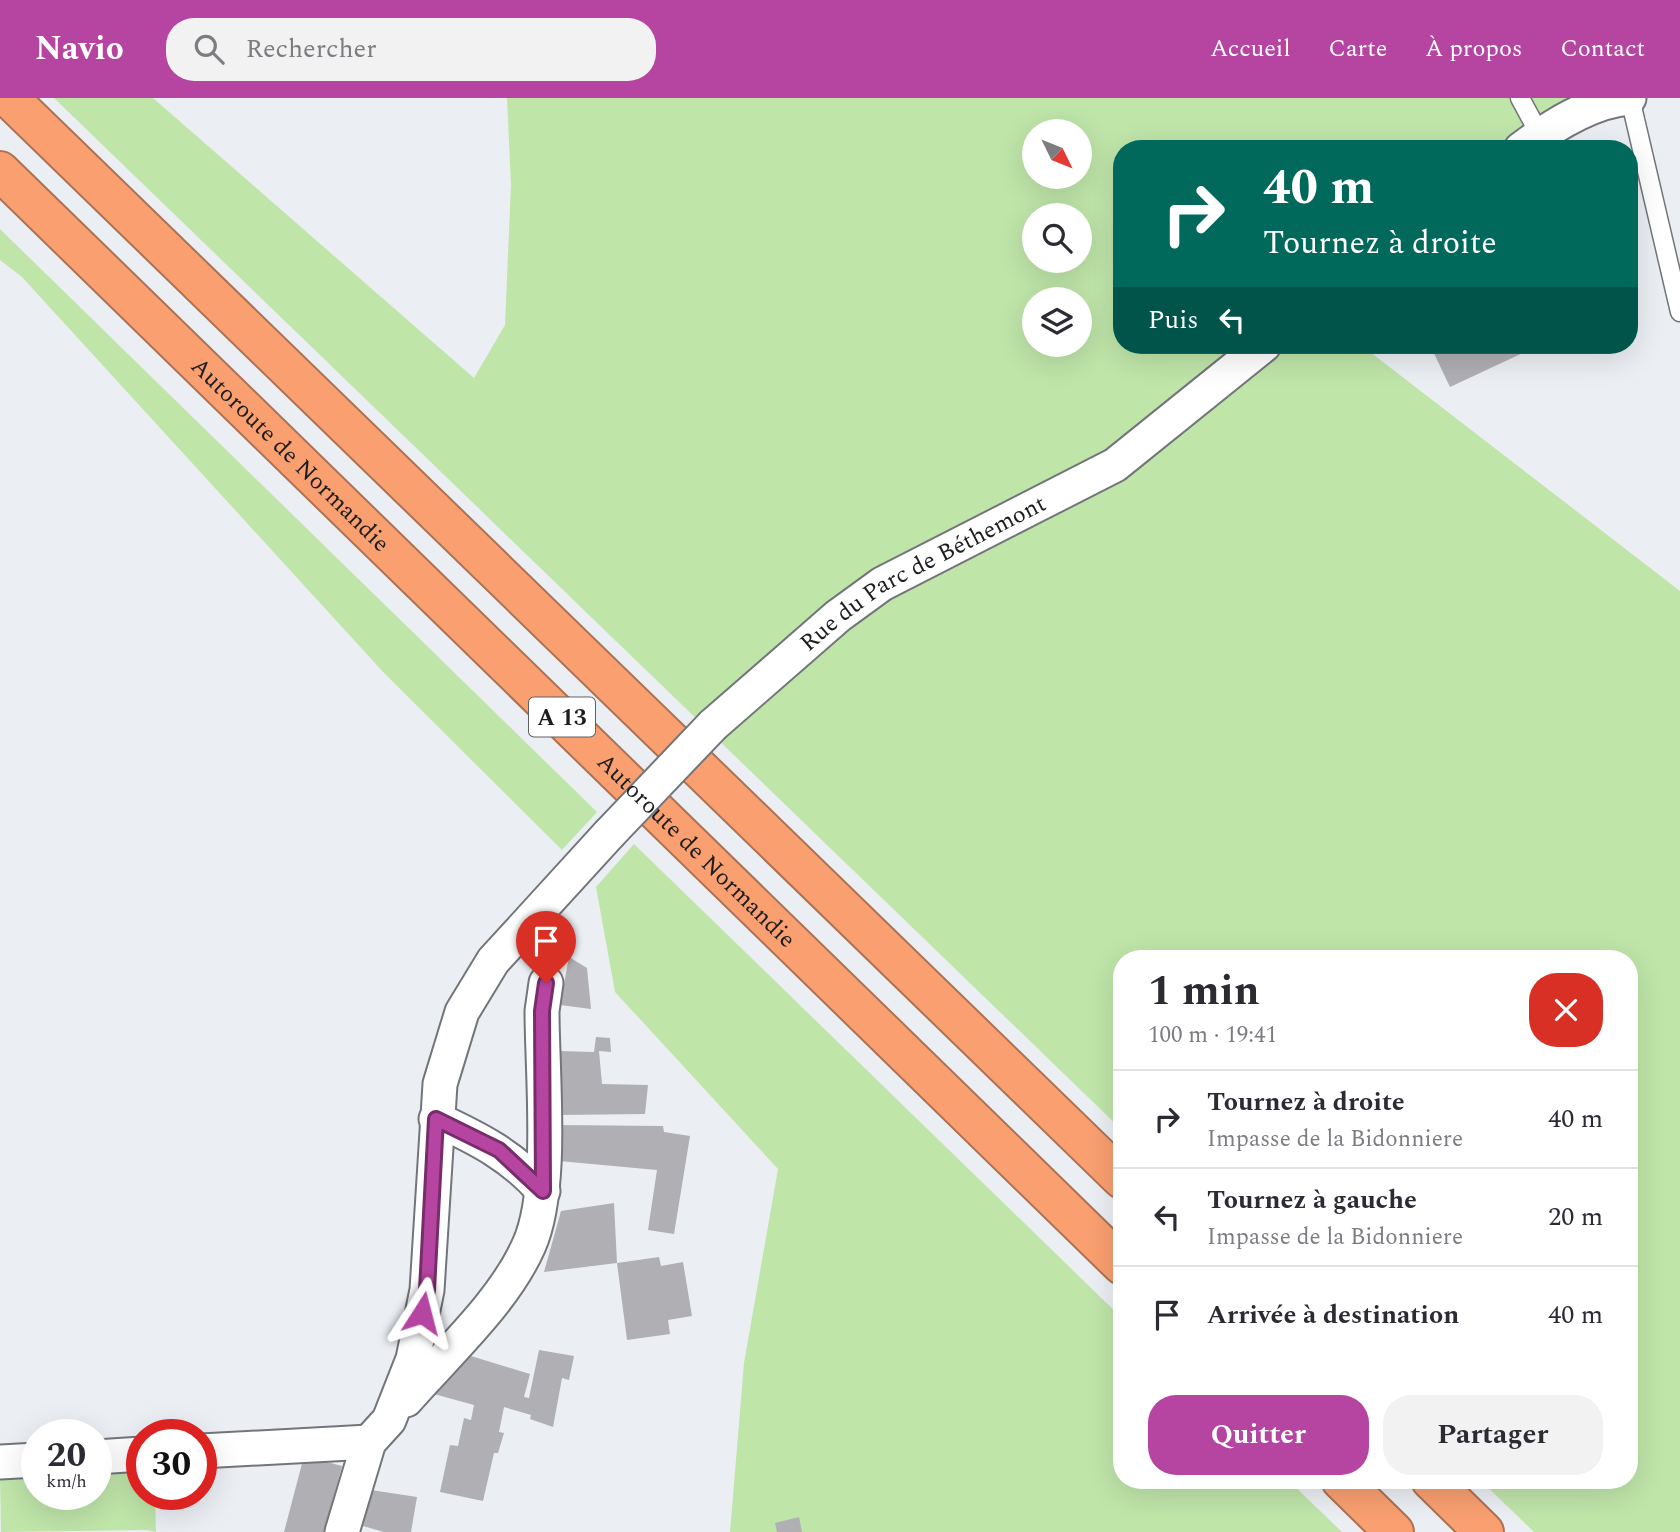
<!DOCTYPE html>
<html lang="fr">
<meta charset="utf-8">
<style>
body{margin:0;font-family:Spectral,serif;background:#f2f2f3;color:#2b2b33;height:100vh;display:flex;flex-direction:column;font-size:26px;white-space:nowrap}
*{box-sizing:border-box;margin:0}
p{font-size:23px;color:#7c7c81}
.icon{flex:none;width:38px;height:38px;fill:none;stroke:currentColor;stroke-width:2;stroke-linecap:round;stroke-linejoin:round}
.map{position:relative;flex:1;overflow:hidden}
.sheet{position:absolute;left:1113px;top:852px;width:525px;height:539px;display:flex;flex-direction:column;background:#fff;border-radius:28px;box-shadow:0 7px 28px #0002}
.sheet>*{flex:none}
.guide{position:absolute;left:1113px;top:42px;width:525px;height:214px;border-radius:28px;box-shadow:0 7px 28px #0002;background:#00695c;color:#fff;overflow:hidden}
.needle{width:46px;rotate:133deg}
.fabs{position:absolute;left:1022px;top:21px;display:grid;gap:14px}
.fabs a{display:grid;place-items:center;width:70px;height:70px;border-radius:50%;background:#fff;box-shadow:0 7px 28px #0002;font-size:35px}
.speed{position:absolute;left:21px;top:1321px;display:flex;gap:14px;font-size:35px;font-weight:700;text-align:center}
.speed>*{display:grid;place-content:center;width:91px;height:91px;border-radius:50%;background:#fff;box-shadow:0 7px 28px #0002;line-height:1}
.speed small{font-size:18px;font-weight:400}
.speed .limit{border:10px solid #d22;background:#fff;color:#111}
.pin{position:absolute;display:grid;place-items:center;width:60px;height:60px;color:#fff;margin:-72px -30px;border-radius:50% 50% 50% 0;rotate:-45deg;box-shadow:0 0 7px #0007}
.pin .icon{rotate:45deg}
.me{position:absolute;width:77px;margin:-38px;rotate:9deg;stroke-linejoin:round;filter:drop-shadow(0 0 5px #0008)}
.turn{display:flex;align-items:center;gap:24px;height:147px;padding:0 35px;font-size:32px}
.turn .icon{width:91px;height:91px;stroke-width:2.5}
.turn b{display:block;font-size:49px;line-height:60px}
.then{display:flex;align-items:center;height:66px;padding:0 35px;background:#0003;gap:14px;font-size:26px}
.round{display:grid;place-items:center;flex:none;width:74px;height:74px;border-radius:28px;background:#f2f2f3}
.headline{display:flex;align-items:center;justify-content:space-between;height:119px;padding:0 35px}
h1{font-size:42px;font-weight:700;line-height:52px}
.button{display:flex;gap:14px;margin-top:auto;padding:14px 35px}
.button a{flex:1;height:80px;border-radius:28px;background:#b645a1;color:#fff;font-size:28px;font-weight:700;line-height:80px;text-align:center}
.button a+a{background:#f2f2f3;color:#2b2b33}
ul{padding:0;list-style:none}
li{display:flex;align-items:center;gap:21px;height:98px;padding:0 35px;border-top:2px solid #e1e1e2}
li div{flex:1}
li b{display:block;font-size:26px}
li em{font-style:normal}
header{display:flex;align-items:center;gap:42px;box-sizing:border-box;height:98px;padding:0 35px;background:#b645a1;color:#fff}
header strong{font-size:33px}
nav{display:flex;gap:38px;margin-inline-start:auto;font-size:24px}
.search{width:490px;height:63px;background:#f2f2f3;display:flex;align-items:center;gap:18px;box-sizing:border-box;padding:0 24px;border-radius:28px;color:#7c7c81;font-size:26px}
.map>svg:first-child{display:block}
.green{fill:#bfe5a9;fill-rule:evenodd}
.building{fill:#afafb4}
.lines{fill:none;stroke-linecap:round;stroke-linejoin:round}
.lane-casing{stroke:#72757a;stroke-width:21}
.street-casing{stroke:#72757a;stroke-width:37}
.highway-casing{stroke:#ac7254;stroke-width:42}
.lane{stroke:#fff;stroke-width:18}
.street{stroke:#fff;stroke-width:33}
.highway{stroke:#f99f70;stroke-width:38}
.street-bridge-casing{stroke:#72757a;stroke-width:37;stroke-linecap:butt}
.street-bridge{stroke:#fff;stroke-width:33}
.route-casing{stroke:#762d69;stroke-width:18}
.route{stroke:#b645a1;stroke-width:12}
.labels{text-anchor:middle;stroke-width:6;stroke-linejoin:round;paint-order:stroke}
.shield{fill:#fff;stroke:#606162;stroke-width:2}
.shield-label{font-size:23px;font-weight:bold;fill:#1c1d1f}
.street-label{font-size:24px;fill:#1c1d1f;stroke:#fff}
</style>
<header>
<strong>Navio</strong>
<div class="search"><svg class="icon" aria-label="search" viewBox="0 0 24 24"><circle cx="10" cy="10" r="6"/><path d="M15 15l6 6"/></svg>Rechercher</div>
<nav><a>Accueil</a><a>Carte</a><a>À propos</a><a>Contact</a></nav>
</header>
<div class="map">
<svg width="1680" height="1434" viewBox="0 0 1680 1434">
<rect width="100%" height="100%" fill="#ebeff4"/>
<!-- green -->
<path class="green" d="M54,0H153L474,280L505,227L511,87L507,0H1598L1515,51H1122V247H1361L1680,493V1434H1534L1481,1383L1629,1382V861H1122V1032ZM1034,33H1080V79H1034ZM1034,117H1080V163H1034ZM1034,201H1080V247H1034Z
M0,131L597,714L562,752L385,576L22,179L0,162Z
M634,746L1122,1220V1382L1289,1383L1342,1434H730L744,1265L778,1071L615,894L596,789Z
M142,1369V1396L155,1397L156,1434L147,1432L1,1434L0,1379L37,1376V1396H96V1372Z"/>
<!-- building -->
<path class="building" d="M1430,247H1540L1450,289Z
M569,859L587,870L591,911L560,907Z
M596,939L610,940L611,954L599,953L602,986L648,987L645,1016L559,1017V953L594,954Z
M559,1027L663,1028L664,1034L690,1038L674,1136L648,1132L657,1072L559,1063Z
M614,1105L617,1165L544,1174L561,1113Z
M659,1159L661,1168L683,1164L692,1218L668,1222L670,1236L627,1242L617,1165Z
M539,1252L574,1258L569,1282L562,1280L553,1329L530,1321L531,1317L504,1309L499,1334L504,1335L498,1355H494L483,1403L440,1394L450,1347L458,1348L464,1320L471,1322L474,1307L434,1296L471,1258L530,1276L524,1299L529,1300Z
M304,1358L342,1368L324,1434H284Z
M371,1392L417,1399L411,1434H384L363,1428Z
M799,1419L802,1434H777L775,1425Z"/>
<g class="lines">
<defs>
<path id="lane" d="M1520,0L1540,37
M1630,0L1680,214"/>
<g id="street">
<path d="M1521,51C1552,28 1591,3 1629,0"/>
<path id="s1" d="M713,627L838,518L882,486L1115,367L1264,247"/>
<path d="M436,1021C477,1040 513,1058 543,1093"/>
<path d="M406,1302C447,1255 504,1204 529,1147C554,1091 542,977 542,913L546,885"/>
<path d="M201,1353L369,1344"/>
<path d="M96,1359L142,1356"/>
<path d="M0,1364L37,1362"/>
<path d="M342,1434L369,1344L389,1322L413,1261L427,1192L440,986L462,914L493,863L609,736"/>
</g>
<g id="highway">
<path d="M9,0L1122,1081"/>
<path id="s2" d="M0,73L1122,1167"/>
<path d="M1341,1382L1394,1434"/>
<path d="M1431,1382L1484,1434"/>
</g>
</defs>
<!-- lane casing -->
<use href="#lane" class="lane-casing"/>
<!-- street casing -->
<use href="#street" class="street-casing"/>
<!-- highway casing -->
<use href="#highway" class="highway-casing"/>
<!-- lane -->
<use href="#lane" class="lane"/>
<!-- street -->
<use href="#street" class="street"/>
<!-- highway -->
<use href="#highway" class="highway"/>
<defs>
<path id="street-bridge" d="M609,736L713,627"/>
</defs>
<!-- street-bridge casing -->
<use href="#street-bridge" class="street-bridge-casing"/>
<!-- street-bridge -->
<use href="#street-bridge" class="street-bridge"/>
</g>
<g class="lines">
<defs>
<path id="route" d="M422,1215L427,1192L436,1021L499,1052L543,1093L542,913L546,885"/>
</defs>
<!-- route casing -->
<use href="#route" class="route-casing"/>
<!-- route -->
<use href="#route" class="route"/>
</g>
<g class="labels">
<!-- shield labels -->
<rect class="shield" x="529" y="599.5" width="66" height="39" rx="5"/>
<g class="shield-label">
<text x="562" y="627">A 13</text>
</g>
<!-- street labels -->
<g class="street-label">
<text dy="8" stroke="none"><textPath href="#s2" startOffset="406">Autoroute de Normandie</textPath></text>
<text dy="8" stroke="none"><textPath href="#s1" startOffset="261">Rue du Parc de Béthemont</textPath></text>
<text dy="8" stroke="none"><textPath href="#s2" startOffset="973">Autoroute de Normandie</textPath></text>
</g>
</g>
</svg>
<div class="fabs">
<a><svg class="needle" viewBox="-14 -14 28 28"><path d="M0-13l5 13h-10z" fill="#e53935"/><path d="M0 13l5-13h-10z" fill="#7c7c81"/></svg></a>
<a><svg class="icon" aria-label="search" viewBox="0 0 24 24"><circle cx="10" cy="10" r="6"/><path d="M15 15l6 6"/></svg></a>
<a><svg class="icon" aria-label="layers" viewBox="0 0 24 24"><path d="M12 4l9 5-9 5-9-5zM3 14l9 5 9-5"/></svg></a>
</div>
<div class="speed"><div>20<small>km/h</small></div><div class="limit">30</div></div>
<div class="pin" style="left:546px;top:885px;background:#d93025"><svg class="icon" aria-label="arrive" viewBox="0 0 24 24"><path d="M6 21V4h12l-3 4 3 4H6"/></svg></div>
<svg class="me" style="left:422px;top:1215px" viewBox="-20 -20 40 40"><path d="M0-17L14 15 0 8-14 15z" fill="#b645a1" stroke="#fff" stroke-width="4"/></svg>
<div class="guide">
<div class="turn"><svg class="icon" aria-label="right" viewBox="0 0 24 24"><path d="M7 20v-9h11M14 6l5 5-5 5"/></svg><div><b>40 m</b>Tournez à droite</div></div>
<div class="then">Puis<svg class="icon" aria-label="left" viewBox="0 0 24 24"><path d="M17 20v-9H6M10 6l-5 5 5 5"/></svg></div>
</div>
<section class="sheet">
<div class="headline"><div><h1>1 min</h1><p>100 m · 19:41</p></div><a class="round" style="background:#d93025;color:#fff"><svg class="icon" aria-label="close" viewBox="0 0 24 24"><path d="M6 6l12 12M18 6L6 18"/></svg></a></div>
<ul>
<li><svg class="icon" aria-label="right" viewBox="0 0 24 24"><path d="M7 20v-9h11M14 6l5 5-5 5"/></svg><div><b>Tournez à droite</b><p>Impasse de la Bidonniere</p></div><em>40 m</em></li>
<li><svg class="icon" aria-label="left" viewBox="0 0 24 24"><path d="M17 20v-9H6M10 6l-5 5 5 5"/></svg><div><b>Tournez à gauche</b><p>Impasse de la Bidonniere</p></div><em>20 m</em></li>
<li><svg class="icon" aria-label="arrive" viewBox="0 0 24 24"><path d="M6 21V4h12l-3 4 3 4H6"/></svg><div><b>Arrivée à destination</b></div><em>40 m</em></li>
</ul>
<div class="button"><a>Quitter</a><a>Partager</a></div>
</section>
</div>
